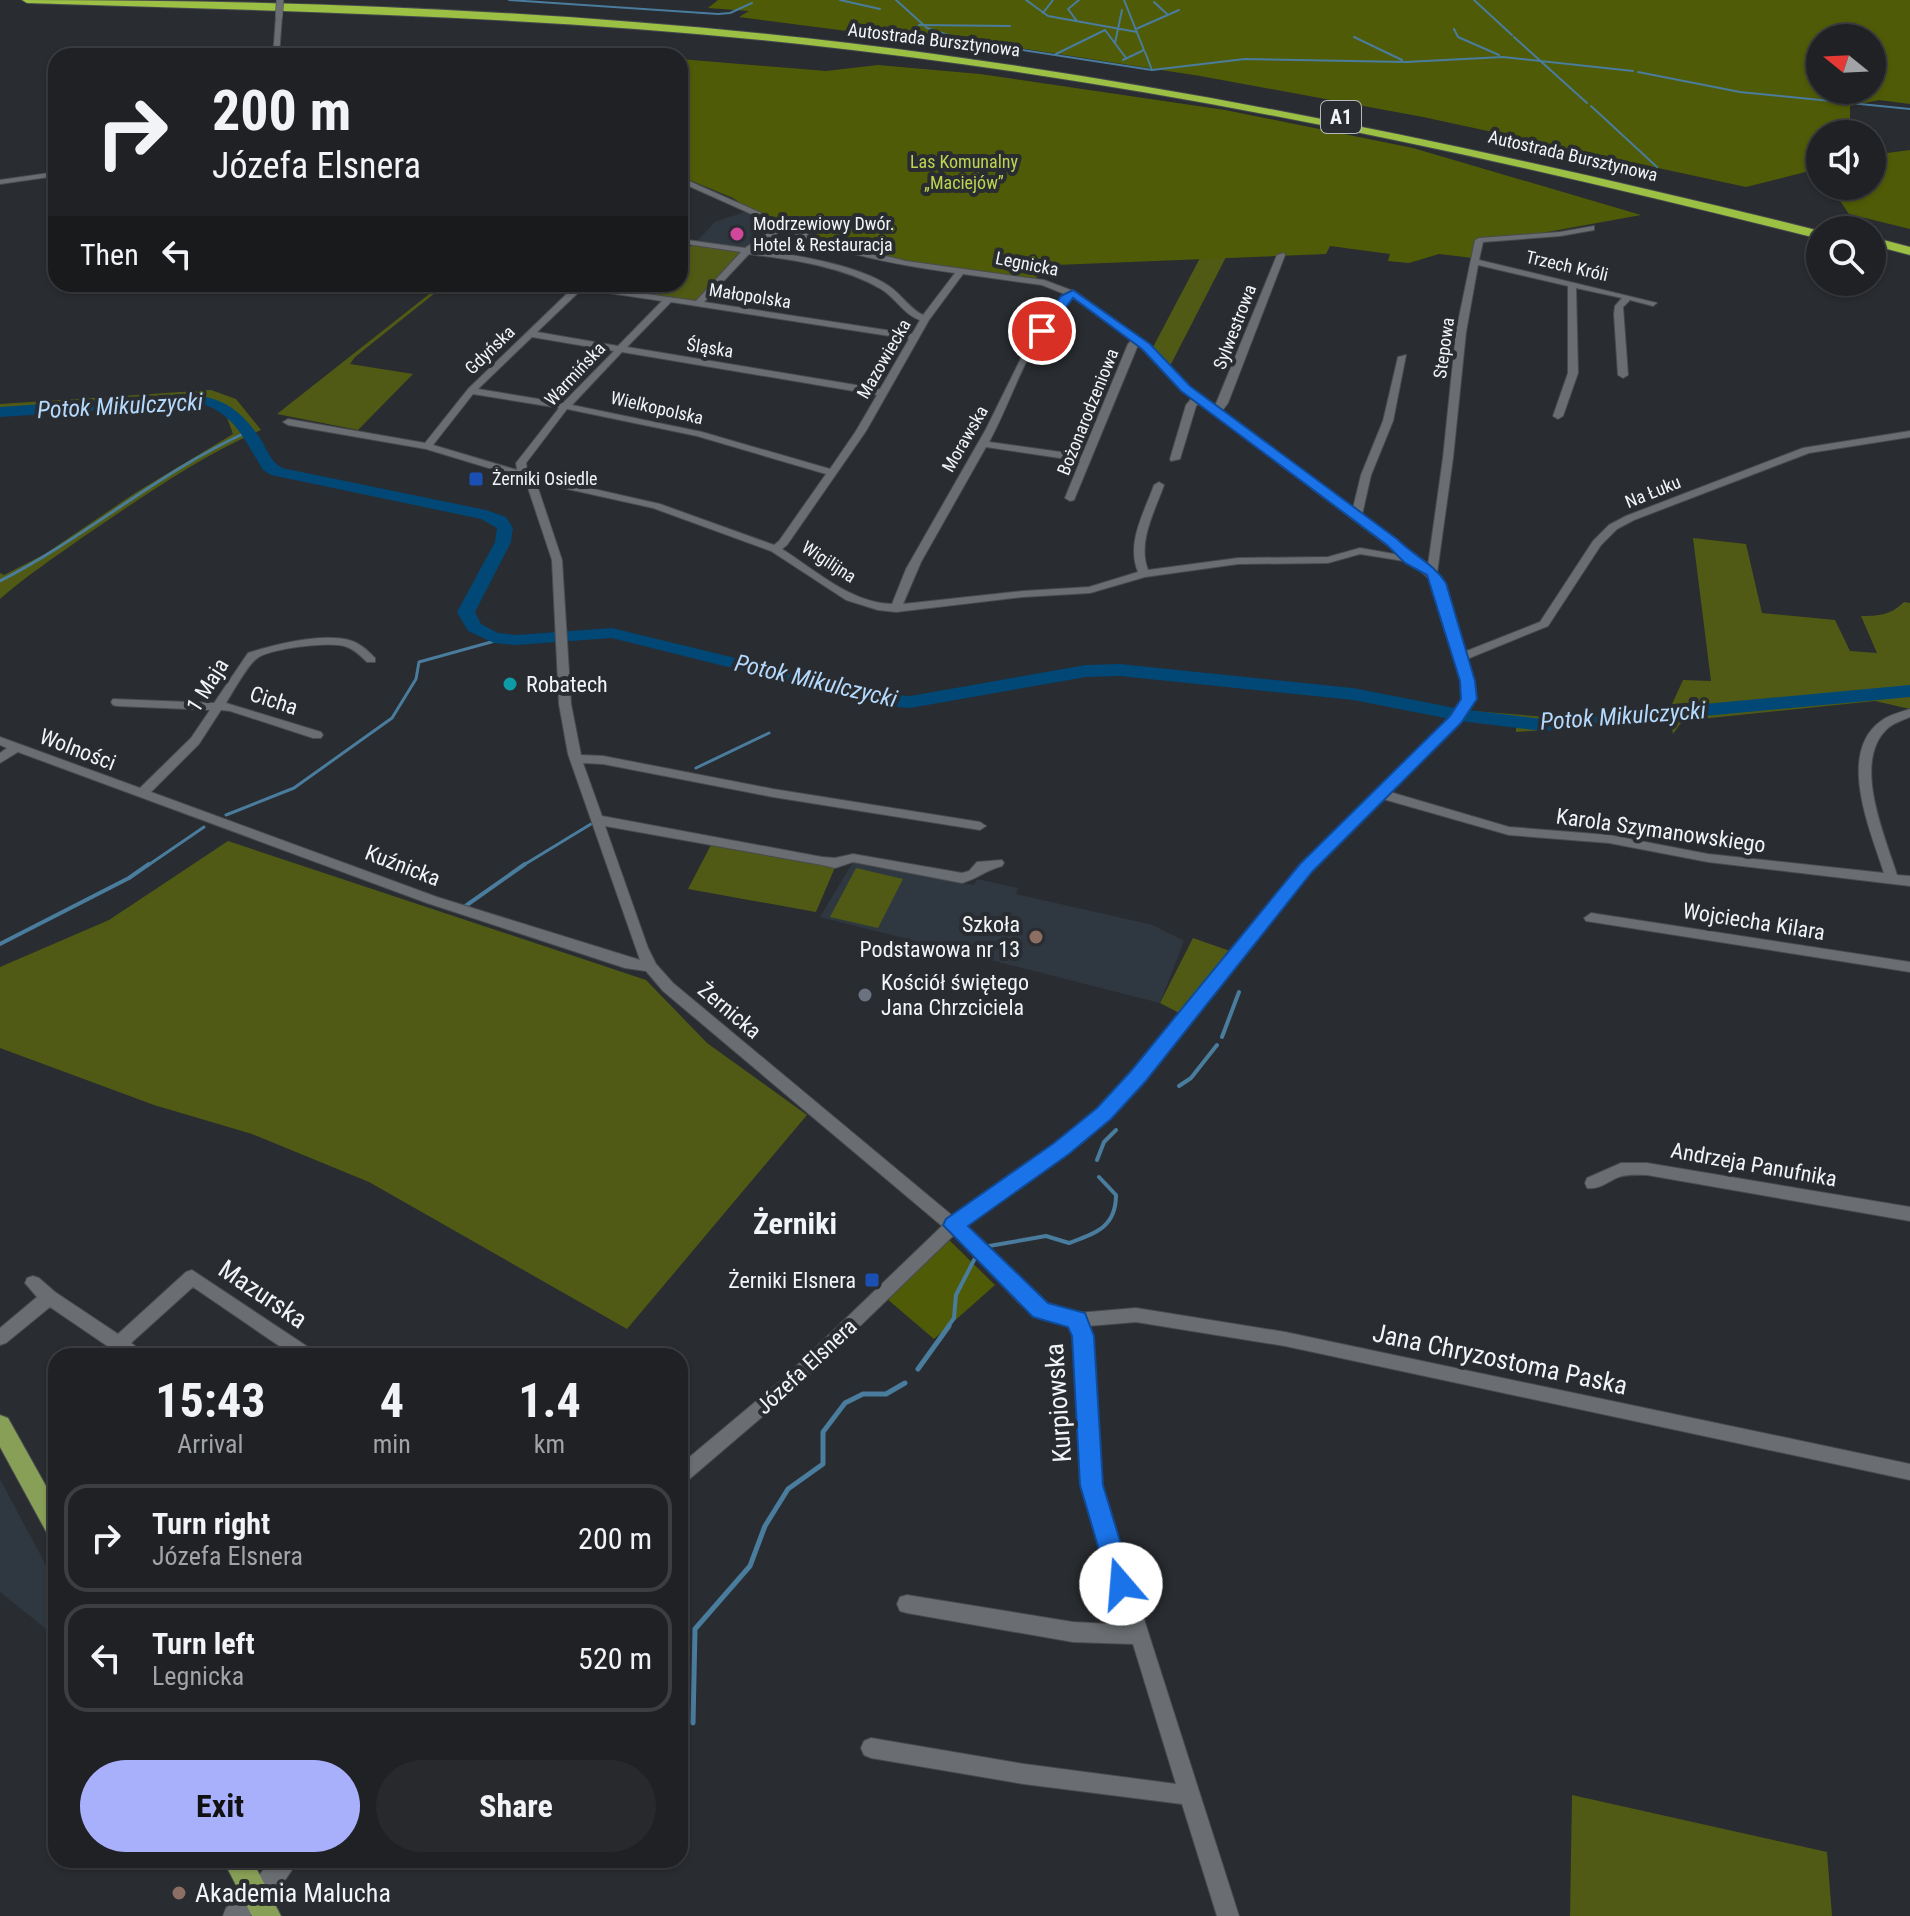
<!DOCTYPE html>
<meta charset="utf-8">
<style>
body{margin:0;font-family:"Roboto Condensed",sans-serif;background:#27292c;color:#f1f3f6;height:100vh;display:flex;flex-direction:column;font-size:30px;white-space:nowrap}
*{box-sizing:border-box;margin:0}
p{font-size:26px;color:#a1a3a6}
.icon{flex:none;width:44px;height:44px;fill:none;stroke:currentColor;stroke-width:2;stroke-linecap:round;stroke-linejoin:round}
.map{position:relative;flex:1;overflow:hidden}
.side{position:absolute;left:48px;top:1348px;width:640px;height:520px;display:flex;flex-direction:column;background:#1f2124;border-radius:24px;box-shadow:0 2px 6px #0004,0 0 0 2px #3c3e41}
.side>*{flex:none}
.banner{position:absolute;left:48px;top:48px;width:640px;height:244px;border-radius:24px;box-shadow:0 2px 6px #0004,0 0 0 2px #3c3e41;background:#1f2124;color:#f1f3f6;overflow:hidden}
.needle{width:52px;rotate:288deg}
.controls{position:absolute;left:1806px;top:24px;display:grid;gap:16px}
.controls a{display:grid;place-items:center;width:80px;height:80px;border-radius:50%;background:#1f2124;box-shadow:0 2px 6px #0004,0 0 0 2px #3c3e41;font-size:40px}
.pin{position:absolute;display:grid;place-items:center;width:68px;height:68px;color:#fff;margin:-34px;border:4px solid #fff;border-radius:50%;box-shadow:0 2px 8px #0007}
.me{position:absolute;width:88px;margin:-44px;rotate:342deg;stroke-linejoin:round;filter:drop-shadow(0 0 6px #0008)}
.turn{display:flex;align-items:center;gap:28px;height:168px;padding:0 32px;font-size:36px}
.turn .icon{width:104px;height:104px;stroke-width:2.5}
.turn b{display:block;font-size:56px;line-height:68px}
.then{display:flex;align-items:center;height:76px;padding:0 32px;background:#0003;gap:16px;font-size:30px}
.eta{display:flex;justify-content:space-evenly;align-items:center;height:136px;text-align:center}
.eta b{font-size:48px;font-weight:700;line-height:56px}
.button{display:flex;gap:16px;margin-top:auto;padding:16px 32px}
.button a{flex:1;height:92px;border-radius:48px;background:#a8b0fc;color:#111;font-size:32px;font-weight:700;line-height:92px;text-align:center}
.button a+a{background:#27292c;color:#f1f3f6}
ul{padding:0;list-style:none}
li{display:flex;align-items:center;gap:24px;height:108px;margin:0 16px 12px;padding:0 16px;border:4px solid #3c3e41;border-radius:24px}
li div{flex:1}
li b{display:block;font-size:30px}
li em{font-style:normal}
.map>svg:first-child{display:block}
.built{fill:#2f3840}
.green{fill:#505a14}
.forest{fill:#505b07;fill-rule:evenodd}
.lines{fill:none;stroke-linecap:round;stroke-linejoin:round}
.stream-far3{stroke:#497c9d;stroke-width:2}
.stream-far2{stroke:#497c9d;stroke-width:3}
.stream-far1{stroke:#497c9d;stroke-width:4}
.stream{stroke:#497c9d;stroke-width:5}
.river{fill:#014877;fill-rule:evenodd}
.minor-casing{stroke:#484b4e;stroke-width:2}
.major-casing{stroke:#484b4e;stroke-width:2}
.highway-casing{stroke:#484b4e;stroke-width:2}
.minor{fill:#6a6e72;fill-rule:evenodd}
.major{fill:#879f56;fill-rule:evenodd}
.highway{fill:#9bc044;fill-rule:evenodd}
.minor-bridge-casing{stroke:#484b4e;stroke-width:8;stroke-linecap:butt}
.minor-bridge{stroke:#6a6e72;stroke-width:7}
.route{fill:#1a73e8;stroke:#114b97;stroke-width:2}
.hotel-dot{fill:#d1479c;stroke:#292c30;stroke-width:3}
.transit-dot{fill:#1a4fb4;stroke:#292c30;stroke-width:3}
.culture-dot{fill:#0f9aa8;stroke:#292c30;stroke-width:3}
.education-dot{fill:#8d6e63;stroke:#292c30;stroke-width:3}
.worship-dot{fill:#6b7280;stroke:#292c30;stroke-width:3}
.labels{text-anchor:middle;stroke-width:8;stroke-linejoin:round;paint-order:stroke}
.far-street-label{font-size:18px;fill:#f2f5f7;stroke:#292c30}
.far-park-label{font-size:18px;fill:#bed351;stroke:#292c30}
.far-poi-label{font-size:18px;fill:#f2f5f7;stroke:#292c30;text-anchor:start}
.shield{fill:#292c30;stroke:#b6b9bb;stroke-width:2}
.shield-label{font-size:20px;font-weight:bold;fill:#f2f5f7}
.poi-label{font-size:22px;fill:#f2f5f7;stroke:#292c30;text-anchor:start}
.street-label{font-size:22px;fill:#f2f5f7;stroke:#292c30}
.water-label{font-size:24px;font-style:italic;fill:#b4d9fc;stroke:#292c30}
.near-street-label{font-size:26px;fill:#f2f5f7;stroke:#292c30}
.near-poi-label{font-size:26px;fill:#f2f5f7;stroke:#292c30;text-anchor:start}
.district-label{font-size:30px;font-weight:bold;fill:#f2f5f7;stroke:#292c30}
</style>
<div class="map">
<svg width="1910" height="1916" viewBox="0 0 1910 1916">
<rect width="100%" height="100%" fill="#292c30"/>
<!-- built -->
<path class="built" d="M750,210L782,226L749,249L696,242L715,222Z
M853,862L974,885L977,879L1018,888L1016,894L1153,925L1184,941L1160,1003L820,917Z
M0,1479L56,1584V1637L0,1592Z"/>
<!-- green -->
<path class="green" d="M694,243L748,250L698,304L640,295L652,284H680V257Z
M1226,257L1170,366L1152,349L1200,258Z
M442,284H515L510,289L445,285L355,357L350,364L413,374L358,430L277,414Z
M211,390L236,399L261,430C197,458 141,498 83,537C55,557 26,576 0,599V573L4,575L45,554L135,493L233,434L225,412L213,403L157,404L0,416V404Z
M1693,538L1746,544L1762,613L1835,620L1850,651L1877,653L1861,616C1879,616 1891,615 1904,602L1910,603V709L1875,701L1691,720L1680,724L1673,734L1671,724L1667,721L1516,732V727L1466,720L1473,711L1558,718L1649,709L1672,704L1683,680L1711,681Z
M228,841L646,980L707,1043L807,1115L627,1329L369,1182L252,1134L154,1105L0,1048V967L109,920Z
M712,843L836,865L816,912L688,889Z
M856,868L903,879L878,928L830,917Z
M1193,938L1230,951L1181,1014L1160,1003Z
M1572,1795L1827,1852L1832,1916H1570Z"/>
<!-- forest -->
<path class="forest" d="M718,0H1910V104L1879,100L1850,106V119L1859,134H1820V172L1817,169L1746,187L1423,117L1200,76L967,40L954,45L739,17L749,11L708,8ZM1820,38H1872V90H1820Z
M680,59L826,71L878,65L980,74L1225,110L1413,148L1641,215L1509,239L1475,240L1473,258L1439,254L1409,263L1388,261L1390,254L1330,246L1326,254L1056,265L1034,279L906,264L819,242L750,210L733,198L680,176Z
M1910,150V229L1849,214L1830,186H1872V155Z
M946,1237L995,1285L934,1339L886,1298Z"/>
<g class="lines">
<!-- stream-far3 -->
<path class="stream-far3" d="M509,0L718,14L730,13L752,3
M840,0L880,9
M896,0L927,28L966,41
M1026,0L1048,16L1137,32
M1474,0L1512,35
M1154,2L1167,14
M1043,13L1053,0
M1077,21L1068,9L1079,0
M919,25L1010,26
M1136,29L1179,10
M1454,29L1458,37L1499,55
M1354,37L1402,60
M1514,37L1587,103
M1115,43L1122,10
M990,45L1152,70L1245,59L1406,62L1503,57L1633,71
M1145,52L1152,70
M1056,54L1105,30L1126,58
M1123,60L1144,50L1124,0
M1638,72L1740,92L1910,109
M1591,106L1657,167L1656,171"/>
<!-- stream-far2 -->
<path class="stream-far2" d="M0,581C86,537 159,472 247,432
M696,768L769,733
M226,815L294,788L392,718L416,679L419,662L502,639
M147,866L204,827
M522,866L591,824"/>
<!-- stream-far1 -->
<path class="stream-far1" d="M464,907L525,864
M0,944L129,878L149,864
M1222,1037L1239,992
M1179,1086L1191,1078L1217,1045
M1097,1160L1104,1142L1116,1130
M989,1246L1046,1236L1069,1243C1096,1233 1116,1227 1116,1195L1099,1177
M947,1328L954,1318L956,1295L974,1260"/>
<!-- stream -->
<path class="stream" d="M918,1369L949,1326
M693,1723L695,1629L750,1566L765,1526L788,1489L823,1464V1432L845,1403L863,1394H886L905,1383"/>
<!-- river -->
<path class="river" d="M185,394C223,396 243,411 263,443C268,453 272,462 282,468L486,510L506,517L513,528L511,542L475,612L481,624L498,633L516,635L612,628L884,694L910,696L1086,665L1120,664L1353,688L1460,709L1543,719L1910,685V697L1543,731L1460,721L1353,700L1120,676L1086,677L910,708L884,706L612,638L516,645L494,643L468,631L457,612L495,542L497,528L481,519L271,475L263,470C246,443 235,413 201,404L0,417V407Z"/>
<defs>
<path id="minor" d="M279,14L282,16L279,56H273L276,16Z
M56,172V176L0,184V180Z
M680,177L822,240L906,261L1044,280L1076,292L1149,344L1188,386L1215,406L1277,255L1284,253L1285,255L1228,403L1222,411L1353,508L1361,475L1383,421L1398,357L1406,355L1393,421L1371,475L1362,515L1428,565L1443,458L1456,332L1475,240L1479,238L1560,232L1594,226V230L1560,236L1483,242L1479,260L1657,303L1653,306L1630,300L1623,307L1628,375L1623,378L1618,375L1614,314L1615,306L1622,298L1576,288L1578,373L1563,416L1558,419L1553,416L1568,373V286L1478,265L1466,332L1453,458L1437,573L1445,583L1464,652L1540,622L1593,541L1609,525L1626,516L1803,448L1910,431V437L1809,453L1634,520L1617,529L1601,545L1548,626L1467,659L1475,699L1459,723L1390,792L1509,827L1609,835L1708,854L1884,873C1871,832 1836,753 1881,721C1888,715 1901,712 1910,709V717C1903,720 1894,723 1888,728C1851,761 1885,836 1897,875L1910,876V886L1708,862L1609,843L1509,835L1383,799L1311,871L1143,1080L1109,1117L1067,1153L966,1225L1031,1293L1046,1305L1077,1313L1136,1308L1285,1332L1910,1464V1480L1285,1346L1136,1322L1088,1326L1092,1336L1101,1485L1239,1916H1217L1182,1804L1024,1784L871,1758L864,1755L861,1748L864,1741L871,1738L1024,1764L1176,1784L1133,1644L1073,1642L907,1613L900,1611L897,1604L900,1597L907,1595L1073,1622L1126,1625L1083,1485L1074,1336L1071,1326L1035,1316L1019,1303L954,1235L797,1387L686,1482L680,1484V1465L785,1377L942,1226L663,991L646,971L625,968L427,903L18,752L0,763V753L7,748L0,745V737L140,788L191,738L210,710L117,706L113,705L111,702L113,699L214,703L248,653C276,644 321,633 349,640C360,643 367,650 375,658V662H367C361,656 355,650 347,647C331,641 275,648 259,657C249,662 233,692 226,703L321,732L323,735L321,738H313L230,711L221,710L199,744L151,792L437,897L640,960L568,754L559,704L552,560L525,479L426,449L288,425L283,422L288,419L425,443L468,389L577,284L696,301L741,252L680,243V239L745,248L778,226L680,182ZM784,229C838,254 897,265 955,273L923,315C910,309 902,295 889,286C856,264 794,255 754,249ZM749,254C793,260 842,266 881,289C896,298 904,315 920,320L912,334L704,302ZM963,274L1042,285L1067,295L1044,317L1032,336L986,429L906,569L892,604C851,603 815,570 782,549L787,545L866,431L929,320ZM582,289L662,301L618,346L537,332ZM1073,298L1132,340L1128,344L1082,455L989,442C1014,397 1031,330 1073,298ZM671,302L909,339L880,389L627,347ZM532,337L614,351L563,403L478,389ZM1138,345L1182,390L1192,398L1186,405L1170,459L1171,461L1180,459L1196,406L1199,403L1400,555L1360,548L1328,557L1238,558L1148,570C1137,542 1155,511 1164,485L1159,482L1154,485C1144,513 1126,543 1138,572L1089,587L1023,591L903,604L921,562L986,447L1080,461L1065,498L1070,501L1074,500ZM622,352L877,395L856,431L830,469L702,432L572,405ZM473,394L559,408L516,463L517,470L433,445ZM567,409L697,436L826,474L779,541L774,545L660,504L532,475L527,469L526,463ZM536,482L653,508L771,551L846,600L878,610L896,612L1023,597L1090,593L1145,577L1238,564L1328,563L1360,554L1410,562L1434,583L1461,681L1463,699L1451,717L1301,865L1133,1072L1099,1109L1057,1145L954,1217L673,983L656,964L648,948L605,826L822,865L835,868L853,862L962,883C979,878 984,871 1002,866L1004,863L1002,860L977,862L969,871L962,873L853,854L835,858L822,857L602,816L583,763L603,764L773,797L980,830L986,826L980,822L773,789L603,756L581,755L571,704L562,560Z
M1591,913L1910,962V972L1586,921L1584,918Z
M1621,1163H1647L1910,1207V1221L1647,1175C1638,1175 1628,1174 1619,1177C1608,1181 1600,1190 1587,1188L1585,1183L1587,1178Z
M192,1270L314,1351L317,1356H294L193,1287L131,1343L142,1351L145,1356H122L50,1307L6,1343L0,1345V1328L37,1297L25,1283L27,1278L33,1276L39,1278L55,1292L118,1334L186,1272Z
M272,1860H297C288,1881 267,1901 250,1916H223L226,1908L248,1888Z"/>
<path id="major" d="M0,1415L8,1418L56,1504V1538L48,1535L0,1447Z
M223,1860H252L281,1916H252Z"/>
<path id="highway" d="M22,0C326,0 633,13 934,54C1233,95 1527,158 1820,231V239C1484,154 1145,81 800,44C544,16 285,11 27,3Z
M1872,237L1910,247V255L1872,245Z"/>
</defs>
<!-- minor casing -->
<use href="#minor" class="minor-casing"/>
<!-- major casing -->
<use href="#major" class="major-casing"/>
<!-- highway casing -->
<use href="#highway" class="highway-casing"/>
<!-- minor -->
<use href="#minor" class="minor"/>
<!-- major -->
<use href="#major" class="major"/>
<!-- highway -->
<use href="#highway" class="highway"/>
<defs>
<path id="minor-bridge" d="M279,16L280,0"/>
</defs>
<!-- minor-bridge casing -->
<use href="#minor-bridge" class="minor-bridge-casing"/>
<!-- minor-bridge -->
<use href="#minor-bridge" class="minor-bridge"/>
</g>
<!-- route -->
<path class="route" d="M1073,290L1150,344L1190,386L1397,539C1413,555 1434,564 1446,583L1475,681L1477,699L1461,723L1312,872L1145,1082L1111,1119L1069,1154L968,1226L1048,1303L1085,1313L1094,1336L1103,1485L1133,1584L1130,1592L1121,1596L1112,1592L1109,1584L1080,1485L1072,1336L1068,1327L1033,1317L943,1225L946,1219L1054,1143L1097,1108L1131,1071L1300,864L1450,716L1461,699L1460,681L1427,575L1405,563L1387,545L1181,391L1142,349L1073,298L1046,334H1037L1036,331L1061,296Z"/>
<!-- markers -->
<circle class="hotel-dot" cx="737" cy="234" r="8"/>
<g class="transit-dot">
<rect x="468" y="471" width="16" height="16" rx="4"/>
<rect x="864" y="1272" width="16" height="16" rx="4"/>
</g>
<circle class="culture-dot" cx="510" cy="684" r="8"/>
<g class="education-dot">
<circle cx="1036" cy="937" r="8"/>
<circle cx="179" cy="1893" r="8"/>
</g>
<circle class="worship-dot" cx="865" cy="995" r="8"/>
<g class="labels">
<!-- far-street labels -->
<g class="far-street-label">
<text transform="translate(934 40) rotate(7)" y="6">Autostrada Bursztynowa</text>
<text transform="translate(1573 156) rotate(13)" y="6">Autostrada Bursztynowa</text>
<text transform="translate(1027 264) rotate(11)" y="6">Legnicka</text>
<text transform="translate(1567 266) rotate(13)" y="6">Trzech Króli</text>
<text transform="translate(750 296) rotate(9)" y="6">Małopolska</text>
<text transform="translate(1235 327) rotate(-69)" y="6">Sylwestrowa</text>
<text transform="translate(710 348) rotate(9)" y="6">Śląska</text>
<text transform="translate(1444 348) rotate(-82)" y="6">Stepowa</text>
<text transform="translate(490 350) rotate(-44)" y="6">Gdyńska</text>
<text transform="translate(884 359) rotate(-60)" y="6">Mazowiecka</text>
<text transform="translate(575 374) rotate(-47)" y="6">Warmińska</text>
<text transform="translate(657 408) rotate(13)" y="6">Wielkopolska</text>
<text transform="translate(1088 412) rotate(-68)" y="6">Bożonarodzeniowa</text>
<text transform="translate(965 439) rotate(-60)" y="6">Morawska</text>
<text transform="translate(1653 492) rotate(-22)" y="6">Na Łuku</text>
<text transform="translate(829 562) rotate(33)" y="6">Wigilijna</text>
</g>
<!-- far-park labels -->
<g class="far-park-label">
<text x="964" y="168">Las Komunalny<tspan x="964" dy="21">„Maciejów”</tspan></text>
</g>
<!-- far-poi labels -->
<g class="far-poi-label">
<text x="753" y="230">Modrzewiowy Dwór.<tspan x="753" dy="21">Hotel &amp; Restauracja</tspan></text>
<text x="492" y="485">Żerniki Osiedle</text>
</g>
<!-- shield labels -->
<rect class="shield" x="1321" y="101" width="40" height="32" rx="6"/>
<g class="shield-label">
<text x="1341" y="124">A1</text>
</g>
<!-- poi labels -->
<g class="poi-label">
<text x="526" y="692">Robatech</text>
<text x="1020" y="932" text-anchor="end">Szkoła<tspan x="1020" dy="25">Podstawowa nr 13</tspan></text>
<text x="881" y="990">Kościół świętego<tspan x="881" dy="25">Jana Chrzciciela</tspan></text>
<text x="856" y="1288" text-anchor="end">Żerniki Elsnera</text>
</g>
<!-- street labels -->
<g class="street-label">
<text transform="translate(207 685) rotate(-58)" y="8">1 Maja</text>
<text transform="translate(274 700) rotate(18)" y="8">Cicha</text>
<text transform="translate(78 749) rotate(21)" y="8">Wolności</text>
<text transform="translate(1661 830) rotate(8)" y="8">Karola Szymanowskiego</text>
<text transform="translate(403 865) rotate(21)" y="8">Kuźnicka</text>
<text transform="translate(1754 921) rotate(9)" y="8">Wojciecha Kilara</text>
<text transform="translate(730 1010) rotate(40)" y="8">Żernicka</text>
<text transform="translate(1754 1164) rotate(10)" y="8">Andrzeja Panufnika</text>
<text transform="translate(806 1366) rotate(-43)" y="8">Józefa Elsnera</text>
</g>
<!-- water labels -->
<g class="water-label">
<text transform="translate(120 406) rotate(-3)" y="8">Potok Mikulczycki</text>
<text transform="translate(816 681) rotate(13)" y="8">Potok Mikulczycki</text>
<text transform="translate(1623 716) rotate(-4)" y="8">Potok Mikulczycki</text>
</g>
<!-- near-street labels -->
<g class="near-street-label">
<text transform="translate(263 1294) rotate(34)" y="9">Mazurska</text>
<text transform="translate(1500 1359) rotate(12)" y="9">Jana Chryzostoma Paska</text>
<text transform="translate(1058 1403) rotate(-94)" y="9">Kurpiowska</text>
</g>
<!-- near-poi labels -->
<g class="near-poi-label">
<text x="195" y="1902">Akademia Malucha</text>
</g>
<!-- district labels -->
<g class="district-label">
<text x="795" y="1234">Żerniki</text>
</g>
</g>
</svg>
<div class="controls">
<a><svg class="needle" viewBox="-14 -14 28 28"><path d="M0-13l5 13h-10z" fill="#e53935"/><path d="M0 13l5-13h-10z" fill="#a1a3a6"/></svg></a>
<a><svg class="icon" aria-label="sound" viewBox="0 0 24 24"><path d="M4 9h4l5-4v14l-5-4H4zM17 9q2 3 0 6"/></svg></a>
<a><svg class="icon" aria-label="search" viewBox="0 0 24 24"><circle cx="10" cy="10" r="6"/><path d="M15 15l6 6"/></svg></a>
</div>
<div class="pin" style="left:1042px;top:331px;background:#d93025"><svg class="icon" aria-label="arrive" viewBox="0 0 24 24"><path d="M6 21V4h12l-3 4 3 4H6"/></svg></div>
<svg class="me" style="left:1121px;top:1584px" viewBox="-20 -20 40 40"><circle r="19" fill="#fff"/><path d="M0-13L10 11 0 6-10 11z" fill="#1a73e8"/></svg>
<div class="banner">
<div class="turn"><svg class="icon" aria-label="right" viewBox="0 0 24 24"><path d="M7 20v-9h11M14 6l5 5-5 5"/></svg><div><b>200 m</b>Józefa Elsnera</div></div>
<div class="then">Then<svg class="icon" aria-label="left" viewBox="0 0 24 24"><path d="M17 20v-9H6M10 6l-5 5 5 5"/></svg></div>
</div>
<section class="side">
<div class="eta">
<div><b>15:43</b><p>Arrival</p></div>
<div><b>4</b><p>min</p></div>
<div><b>1.4</b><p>km</p></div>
</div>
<ul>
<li><svg class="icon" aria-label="right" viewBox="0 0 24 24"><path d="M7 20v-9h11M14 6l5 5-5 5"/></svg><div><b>Turn right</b><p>Józefa Elsnera</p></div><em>200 m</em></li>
<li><svg class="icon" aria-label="left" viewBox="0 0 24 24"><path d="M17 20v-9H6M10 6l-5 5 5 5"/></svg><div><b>Turn left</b><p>Legnicka</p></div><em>520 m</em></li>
</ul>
<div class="button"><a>Exit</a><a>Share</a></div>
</section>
</div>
